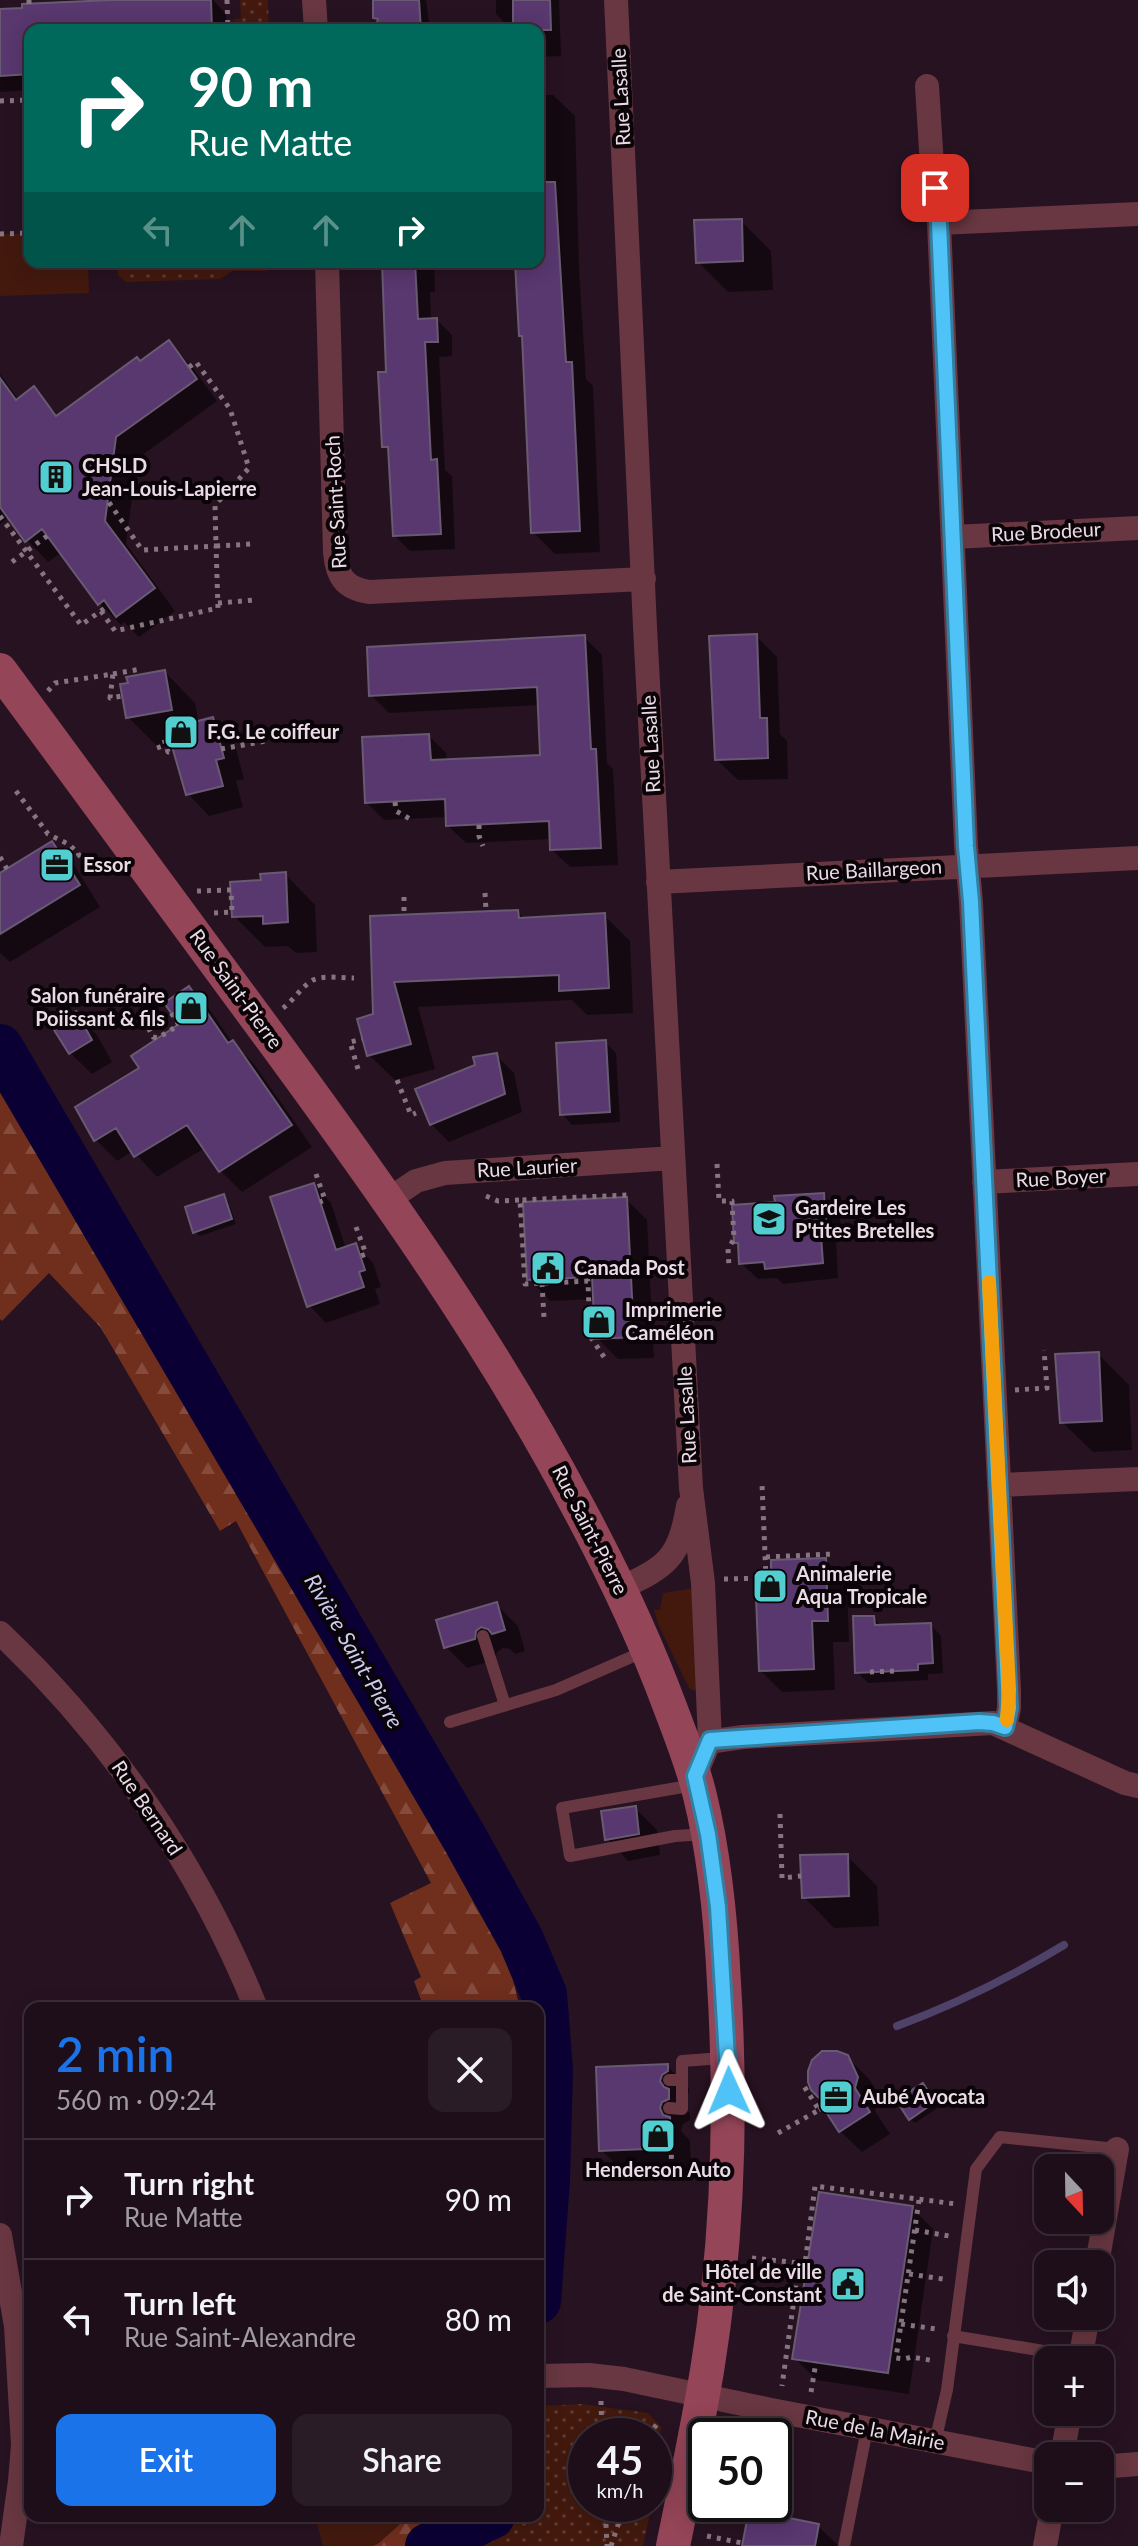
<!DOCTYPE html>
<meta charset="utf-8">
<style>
body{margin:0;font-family:Lato,sans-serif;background:#2a1c26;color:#f1f3f6;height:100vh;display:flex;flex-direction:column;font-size:30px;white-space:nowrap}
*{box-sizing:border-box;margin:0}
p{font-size:26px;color:#a09ca2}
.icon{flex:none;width:44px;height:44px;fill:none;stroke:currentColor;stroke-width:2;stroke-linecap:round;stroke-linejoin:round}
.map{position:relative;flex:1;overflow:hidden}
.side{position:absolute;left:24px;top:2002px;width:520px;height:520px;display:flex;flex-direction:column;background:#1d0e19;border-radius:16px;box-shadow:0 4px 20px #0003,0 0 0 2px #3b2e38}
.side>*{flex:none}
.top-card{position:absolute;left:24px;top:24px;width:520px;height:244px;border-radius:16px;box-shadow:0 4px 20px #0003,0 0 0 2px #3b2e38;background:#00695c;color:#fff;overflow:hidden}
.needle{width:52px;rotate:158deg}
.buttons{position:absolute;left:1034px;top:2154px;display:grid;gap:16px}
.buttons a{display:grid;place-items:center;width:80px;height:80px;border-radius:16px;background:#1d0e19;box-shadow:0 4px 20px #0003,0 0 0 2px #3b2e38;font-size:40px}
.speed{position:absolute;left:568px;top:2418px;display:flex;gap:16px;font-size:40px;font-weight:700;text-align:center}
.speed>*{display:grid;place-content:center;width:104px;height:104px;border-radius:50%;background:#1d0e19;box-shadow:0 4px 20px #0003,0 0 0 2px #3b2e38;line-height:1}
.speed small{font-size:20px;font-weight:400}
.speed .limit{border:4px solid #111;border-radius:12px;background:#fff;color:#111}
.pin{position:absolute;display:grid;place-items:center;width:68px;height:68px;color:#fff;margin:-34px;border-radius:16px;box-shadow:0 4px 12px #0006}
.me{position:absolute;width:88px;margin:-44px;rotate:359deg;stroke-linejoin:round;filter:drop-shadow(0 0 6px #0008)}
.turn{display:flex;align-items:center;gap:28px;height:168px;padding:0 32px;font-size:36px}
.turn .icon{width:104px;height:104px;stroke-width:2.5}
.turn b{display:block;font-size:56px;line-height:68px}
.lanes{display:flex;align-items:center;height:76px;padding:0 32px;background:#0003;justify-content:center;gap:40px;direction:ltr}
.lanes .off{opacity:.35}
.round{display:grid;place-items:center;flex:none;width:84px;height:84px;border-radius:16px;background:#2a1c26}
.headline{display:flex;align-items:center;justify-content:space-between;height:136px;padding:0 32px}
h1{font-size:48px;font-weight:600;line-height:60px;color:#1a73e8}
.cta{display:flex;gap:16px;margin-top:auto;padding:16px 32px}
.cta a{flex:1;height:92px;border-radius:16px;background:#1a73e8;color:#fff;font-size:32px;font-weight:600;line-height:92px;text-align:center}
.cta a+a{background:#2a1c26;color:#f1f3f6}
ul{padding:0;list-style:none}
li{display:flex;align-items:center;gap:24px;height:120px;padding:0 32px;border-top:2px solid #3b2e38}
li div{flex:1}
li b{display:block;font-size:30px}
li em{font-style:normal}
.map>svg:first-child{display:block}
.grass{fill:#43190e}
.forest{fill:url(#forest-firs)}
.park{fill:url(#park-dots)}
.shadow{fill:#0007;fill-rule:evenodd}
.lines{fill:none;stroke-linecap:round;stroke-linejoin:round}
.stream{stroke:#4e4268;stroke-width:8}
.river{stroke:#0b0033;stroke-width:46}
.building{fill:#59376f;stroke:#685a72;stroke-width:2}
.path{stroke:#867481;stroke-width:5;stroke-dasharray:4 6;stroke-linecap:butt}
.lane{stroke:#683741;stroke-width:12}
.street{stroke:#683741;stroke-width:24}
.secondary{stroke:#944557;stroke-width:34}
.route-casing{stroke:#337fa1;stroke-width:20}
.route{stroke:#4fc3f7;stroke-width:14}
.slow{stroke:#f59e0b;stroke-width:14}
.labels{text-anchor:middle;stroke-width:8;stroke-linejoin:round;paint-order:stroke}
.street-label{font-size:20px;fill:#eadbe5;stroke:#0a0408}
.poi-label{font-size:20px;font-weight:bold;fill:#eadbe5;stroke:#0a0408;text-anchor:start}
.water-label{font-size:22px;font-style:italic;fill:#c9cbf0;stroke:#0a0408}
</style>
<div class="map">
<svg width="1138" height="2546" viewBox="0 0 1138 2546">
<defs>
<pattern id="forest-firs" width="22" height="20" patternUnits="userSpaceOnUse" patternTransform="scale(2)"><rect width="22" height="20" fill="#702e1d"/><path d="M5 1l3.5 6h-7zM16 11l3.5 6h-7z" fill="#854c3e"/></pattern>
<pattern id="park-dots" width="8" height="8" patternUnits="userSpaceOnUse" patternTransform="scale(2)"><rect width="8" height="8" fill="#43190e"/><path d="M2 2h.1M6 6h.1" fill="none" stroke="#5e3a31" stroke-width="1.8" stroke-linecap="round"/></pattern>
</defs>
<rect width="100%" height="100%" fill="#271221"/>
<!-- grass -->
<path class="grass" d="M30,233V262H88L89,293L0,296V234Z
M695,1588L696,1690H693L689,1688L658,1624L654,1610H660L663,1593Z
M315,2516H409L379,2543L373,2546H323Z"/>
<!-- forest -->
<path class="forest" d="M0,1081L85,1237L456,1862L506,1952L520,2008H424L414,1981L421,1977L390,1903L431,1883L236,1521L220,1531L101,1328L49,1273L2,1321L0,1319Z
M409,2516H468L411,2546H373L379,2543Z"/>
<!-- park -->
<path class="park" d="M240,0H268L269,30H234L233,20L241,18Z
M117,262H271L270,268L265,271H232L220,279L126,282L118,275Z
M581,2404L648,2413L661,2427L659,2439L665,2443L654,2494V2436H586V2504H652L643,2546H454L500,2525L507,2516H538V2443L541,2406Z"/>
<!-- shadow -->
<path class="shadow" d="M156,0H213L226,14L227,30H30V90L0,92V11Z
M375,0H426L430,30H377L379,21L375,17Z
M496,0H559L561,56L538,57V30H515V24L507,25L496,14Z
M538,95H553L575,116L579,270L586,379L593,386L600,552L555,554L533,532L524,339L521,335L516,262H538Z
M741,221L771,251L773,290L728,292L698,262Z
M382,262H434L435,292H430L431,320H437L452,335V356L439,357L445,470L452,476L455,549L410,551L395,536L391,453L384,446L388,374L385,280L382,278Z
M168,343L190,364L217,401L137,459L126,544L175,611L139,637L124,622L121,625L100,604L62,552L48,562L27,540L10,517L0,524V374L19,400L34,389L59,416Z
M756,636L777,657L780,734L787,741L788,779L738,780L717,760Z
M584,637L602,655L607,763L613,769L618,865L570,867L552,850L551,839L466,843L448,826L447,817L384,820L367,803L429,736L446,753L447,761L542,757L540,705L389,713L371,695Z
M165,672L195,703L199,723L212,719L234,741L244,779L236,781L243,807L209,816L188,794L174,745L159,748L128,717Z
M52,843L74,865L100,907L10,962L0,953V875Z
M285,874L315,905L317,952L296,953L288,946L265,947L234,916Z
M518,912L525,919L604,915L630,941L633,1013L587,1015L572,1000L418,1007L435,1069L395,1080L369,1055L375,1016L372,918Z
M189,989L210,1010L232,1042L254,1064L312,1147L242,1192L221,1171L205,1148L157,1177L133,1151L117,1161L96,1140L142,1068L182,1025Z
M75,1014L97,1035L112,1062L92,1074L70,1053Z
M605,1042L616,1053L620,1122L572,1125L562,1114Z
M496,1055L514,1073L522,1112L449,1142L431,1124L477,1066Z
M314,1185L331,1203L346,1249L356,1245L373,1263L381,1287L375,1289L380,1304L326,1323L309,1305Z
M823,1195L840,1211L841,1238H836L838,1278L783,1284L777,1278L758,1279L741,1263L740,1246L736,1242L777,1204Z
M223,1196L228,1201L236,1224L200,1236L195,1232Z
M626,1199L647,1220L654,1358L618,1359L597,1338L595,1299L550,1301L529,1279ZM643,1334L644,1338L615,1340V1336Z
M1098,1354L1129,1385L1132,1450L1093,1452L1062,1422Z
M825,1560L847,1581L849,1642H833L835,1690L782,1692L761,1671L766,1598L774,1580Z
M496,1604L518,1626L525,1651L515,1654L510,1649L503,1648L497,1652L495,1660L467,1668L446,1647Z
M874,1618L882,1627L931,1625L941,1636L943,1673L928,1674V1680L868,1683L857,1672Z
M635,1808L657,1830L660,1855L628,1861L607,1839Z
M847,1856L877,1886L879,1926L834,1928L804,1897Z
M847,2057L869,2079L876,2090L879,2099L875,2111L890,2134L862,2152L840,2131L834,2110Z
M667,2066L689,2088V2093L683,2096L681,2104L690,2113V2120L683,2124L681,2131L690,2141L691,2169L623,2171L601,2150Z
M927,2090L939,2107L915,2123L910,2119Z
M912,2208L933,2229L909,2394L816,2380L795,2358Z
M818,2526L839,2546H744Z"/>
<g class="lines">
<!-- stream -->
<path class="stream" d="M897,2026C956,2004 1011,1977 1064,1945"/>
<!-- river -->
<path class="river" d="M0,1047L465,1839L521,1940L544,1994L550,2070L547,2180L538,2301
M428,2546L492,2516"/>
</g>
<!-- building -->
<path class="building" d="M111,0H211L212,30H30V74L0,76V9L22,8V4Z
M373,0H419L421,30H375L378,19L373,18Z
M513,0H550L551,30H513Z
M538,182H555L566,362H572L580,531L531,533L522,336H519L515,262H538Z
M742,219L743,261L696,263L694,220Z
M382,262H415L418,319L437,318L438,342H425L431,460L437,459L441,534L393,536L388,447H382L378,372H386Z
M169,340L197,379L116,437L105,521L155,588L116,617L104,600L98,605L42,529L25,542L0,507V378L16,400L34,386L56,416L137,357L140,361Z
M757,634L760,718H767L768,758L715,760L709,636Z
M585,635L591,749H596L601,848L550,850L549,821L446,826L445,799L365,803L362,737L429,734L431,760L540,755L537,687L369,696L367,647Z
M165,670L172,710L126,718L120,684L128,683L126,677Z
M213,717L224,758L216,760L223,786L186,795L167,729Z
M52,841L80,885L0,934V873Z
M286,872L288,922L263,924V916L232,917L230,882L261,880L260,874Z
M518,910L519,918L605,913L609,988L559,991V975L394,982L411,1044L367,1056L357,1019L373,1014L370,916Z
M189,986L228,1043L233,1040L292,1125L219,1172L187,1125L134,1157L116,1128L94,1141L75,1107L139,1068L131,1056L179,1024L164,1003Z
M76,1011L92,1040L69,1054L51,1025Z
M606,1040L610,1112L560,1115L556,1043Z
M497,1053L505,1094L430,1125L415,1089L475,1065L473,1057Z
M314,1183L336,1250L356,1243L365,1270L359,1272L364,1287L307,1307L270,1197Z
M824,1193L826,1222H820L823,1263L765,1269L764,1262L739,1264L738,1243H734L732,1205L775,1202L774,1196Z
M224,1194L232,1219L193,1233L185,1207Z
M627,1197L634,1337L595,1339L592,1277L527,1280L523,1202Z
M1099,1352L1102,1421L1060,1423L1055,1354Z
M826,1558L828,1621H812L814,1669L759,1671L756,1597L764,1596L763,1578H771V1560Z
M497,1602L505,1630L492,1634L488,1629L481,1627L476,1631L475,1639L444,1648L436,1620Z
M853,1616H874L875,1625L931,1623L933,1663L918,1664V1670L855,1673Z
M636,1806L639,1834L605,1840L601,1811Z
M848,1854L849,1896L802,1898L800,1855Z
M822,2051H837L848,2055L858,2077L855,2088L870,2112L839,2132L826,2112L831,2110L811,2090L808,2082V2071L812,2060Z
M668,2064V2071L662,2075L660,2081L664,2087L669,2089V2099L662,2102L660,2108L663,2115L670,2117L671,2148L599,2151L596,2067Z
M923,2083L935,2102L909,2120L896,2100Z
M819,2192L913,2206L888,2373L792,2359Z
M749,2510L819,2524L815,2546H742Z"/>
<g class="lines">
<!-- path -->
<path class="path" d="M29,0V4
M227,0L228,30
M0,101L30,100
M0,234L30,233
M189,367L196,362L230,409L249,468L215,505L216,546L252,544
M0,516L81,625L108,606
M12,562L47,536
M218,603L255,600
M101,611L115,631L218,608L216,546L142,550L108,501
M113,674L141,669
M48,691L55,683L113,674L110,698L122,696
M173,736L164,739L168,752L173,751
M157,748L166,745
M221,749L266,741
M16,791L48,834L70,845L79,855L66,863
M395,802L396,811L410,819
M479,825V836L483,846
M0,857L7,869
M197,891L231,890L232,912L214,913
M485,893L486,911
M404,897V915
M283,1008C294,1000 303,985 313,980C324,975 342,978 354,978
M144,1019L153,1037L158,1038L179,1025L170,1011
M358,1069L350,1042L362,1039
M397,1080L411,1115L416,1113
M717,1164L719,1201H732L734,1239L728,1249L729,1267
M316,1174L325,1200L320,1202
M486,1196L498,1201L520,1200
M356,1227L366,1254L361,1256
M542,1283L544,1318
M604,1357L590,1336L588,1281L525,1284L520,1200L627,1195
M1015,1390L1047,1388L1044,1350
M766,1557L833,1554
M724,1579L766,1578L762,1484
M870,1672L896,1671
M780,1814L782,1878L801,1876
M819,2110L829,2104
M670,2125L672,2172
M778,2133L819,2110L802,2083
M919,2200L896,2358L904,2359L912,2357L935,2361
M915,2230L949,2236
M752,2258L799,2263L782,2386
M799,2263L805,2264L815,2186L956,2204
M805,2264V2268L825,2271
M909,2274L943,2279
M901,2324L936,2329
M811,2392L816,2362
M601,2401L602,2436
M648,2436L660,2420
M605,2504L607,2546
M707,2536L742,2543
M611,2546L625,2504"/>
<!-- lane -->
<path class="lane" d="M483,1636L505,1705
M450,1722L556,1690L645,1651
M694,1785L562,1808L570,1856L675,1836L707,1834
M669,2080H682V2109L669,2108
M682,2080V2061L723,2058
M953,2336L1080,2357
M935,2442L947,2390L976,2169L1000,2137L1117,2149
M844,2546L867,2429"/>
<!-- street -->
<path class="street" d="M314,0L316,30
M616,0L645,627L691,1488L703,1583L710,1740L695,1776
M927,86L932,166L939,223L966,846L971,902L1009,1690V1708L1005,1727
M939,223L1138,214
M327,262L335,552C337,576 344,588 369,592L644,579
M953,537L1138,528
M658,882L1138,858
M984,1182L1138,1174
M388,1200L416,1181L445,1173L673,1158
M999,1485L1138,1479
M621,1588C668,1566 679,1558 688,1506
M0,1633C111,1738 199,1866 256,2008
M694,1744L743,1737L993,1723L1125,1783L1138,1786
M0,2235L16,2326L23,2445L20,2481L11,2546
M1097,2264L1117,2149
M1080,2360L1088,2316
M538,2376L589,2375L624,2379L771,2410L1048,2463
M1062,2456L1070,2412
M1100,2467L1138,2464
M1045,2546L1052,2508"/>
<!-- secondary -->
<path class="secondary" d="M0,670C91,794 183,917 274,1042C384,1192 491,1342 578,1507C613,1572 644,1637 670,1707C681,1736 693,1766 700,1796C715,1857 721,1921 724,1983C732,2113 728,2242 707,2371C697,2429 685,2488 673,2546"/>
</g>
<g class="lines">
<defs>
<path id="route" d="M729,2091L718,1907L708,1834L695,1776L710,1740L979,1722L993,1723L1005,1727L1009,1708L971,902L966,846L939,223L935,188"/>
</defs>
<!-- route casing -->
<use href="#route" class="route-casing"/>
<!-- route -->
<use href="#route" class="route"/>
<!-- slow -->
<path class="slow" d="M989,1282L1009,1690L1007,1720"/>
</g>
<!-- icons -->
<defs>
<symbol id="building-square" viewBox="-11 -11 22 22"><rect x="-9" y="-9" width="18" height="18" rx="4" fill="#52cdd0" stroke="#0a0408"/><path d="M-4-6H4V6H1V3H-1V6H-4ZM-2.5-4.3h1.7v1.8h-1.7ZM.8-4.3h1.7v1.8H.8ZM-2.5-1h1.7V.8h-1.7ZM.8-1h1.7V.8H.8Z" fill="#111"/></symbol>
<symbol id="shop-square" viewBox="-11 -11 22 22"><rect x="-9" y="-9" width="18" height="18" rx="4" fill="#52cdd0" stroke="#0a0408"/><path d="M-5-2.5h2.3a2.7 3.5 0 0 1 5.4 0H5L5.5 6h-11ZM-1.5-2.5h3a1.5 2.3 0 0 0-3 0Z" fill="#111"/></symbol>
<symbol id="office-square" viewBox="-11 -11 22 22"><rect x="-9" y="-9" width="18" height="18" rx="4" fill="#52cdd0" stroke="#0a0408"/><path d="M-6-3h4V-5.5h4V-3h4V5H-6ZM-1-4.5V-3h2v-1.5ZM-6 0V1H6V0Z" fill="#111"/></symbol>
<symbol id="school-square" viewBox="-11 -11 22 22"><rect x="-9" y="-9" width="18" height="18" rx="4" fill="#52cdd0" stroke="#0a0408"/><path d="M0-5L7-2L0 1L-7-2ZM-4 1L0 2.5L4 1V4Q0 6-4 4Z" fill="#111"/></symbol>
<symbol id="civic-square" viewBox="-11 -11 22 22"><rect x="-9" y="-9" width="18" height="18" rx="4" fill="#52cdd0" stroke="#0a0408"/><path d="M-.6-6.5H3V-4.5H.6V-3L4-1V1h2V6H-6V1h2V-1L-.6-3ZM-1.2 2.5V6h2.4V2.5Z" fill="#111"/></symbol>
</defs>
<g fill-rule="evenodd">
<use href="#building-square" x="36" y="457" width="40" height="40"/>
<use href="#shop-square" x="161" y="712" width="40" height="40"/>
<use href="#office-square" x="37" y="845" width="40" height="40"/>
<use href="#shop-square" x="171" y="988" width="40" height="40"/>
<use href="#school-square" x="749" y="1199" width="40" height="40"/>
<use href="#civic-square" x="528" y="1248" width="40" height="40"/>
<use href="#shop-square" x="579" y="1302" width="40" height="40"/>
<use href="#shop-square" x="750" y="1566" width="40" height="40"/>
<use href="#office-square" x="816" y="2077" width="40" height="40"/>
<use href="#shop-square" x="638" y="2116" width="40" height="40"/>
<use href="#civic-square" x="828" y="2264" width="40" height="40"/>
</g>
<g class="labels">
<!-- street labels -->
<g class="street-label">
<text transform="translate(621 97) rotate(-93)" y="7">Rue Lasalle</text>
<text transform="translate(336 502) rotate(-93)" y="7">Rue Saint-Roch</text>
<text transform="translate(1046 532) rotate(-3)" y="7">Rue Brodeur</text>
<text transform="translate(651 744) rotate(-93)" y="7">Rue Lasalle</text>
<text transform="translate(874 870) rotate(-3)" y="7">Rue Baillargeon</text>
<text transform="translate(236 989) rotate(54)" y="7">Rue Saint-Pierre</text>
<text transform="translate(527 1168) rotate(-3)" y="7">Rue Laurier</text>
<text transform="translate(1061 1178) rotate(-3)" y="7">Rue Boyer</text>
<text transform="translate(687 1415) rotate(-93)" y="7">Rue Lasalle</text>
<text transform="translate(590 1530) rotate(63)" y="7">Rue Saint-Pierre</text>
<text transform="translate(147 1808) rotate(56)" y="7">Rue Bernard</text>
<text transform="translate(875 2430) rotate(11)" y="7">Rue de la Mairie</text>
</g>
<!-- poi labels -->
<g class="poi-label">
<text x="82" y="473">CHSLD<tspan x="82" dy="23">Jean-Louis-Lapierre</tspan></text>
<text x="207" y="739">F.G. Le coiffeur</text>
<text x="83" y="872">Essor</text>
<text x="165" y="1003" text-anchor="end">Salon funéraire<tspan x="165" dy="23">Poiissant &amp; fils</tspan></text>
<text x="795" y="1215">Gardeire Les<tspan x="795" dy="23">P'tites Bretelles</tspan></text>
<text x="574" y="1275">Canada Post</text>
<text x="625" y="1317">Imprimerie<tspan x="625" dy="23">Caméléon</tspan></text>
<text x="796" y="1581">Animalerie<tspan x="796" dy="23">Aqua Tropicale</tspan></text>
<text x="862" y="2104">Aubé Avocata</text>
<text x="658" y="2177" text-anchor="middle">Henderson Auto</text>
<text x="822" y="2279" text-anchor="end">Hôtel de ville<tspan x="822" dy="23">de Saint-Constant</tspan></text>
</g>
<!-- water labels -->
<g class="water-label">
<text transform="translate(354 1651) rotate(60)" y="8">Rivière Saint-Pierre</text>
</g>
</g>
</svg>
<div class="buttons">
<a><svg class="needle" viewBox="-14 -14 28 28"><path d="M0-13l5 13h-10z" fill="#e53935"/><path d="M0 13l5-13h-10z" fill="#a09ca2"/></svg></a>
<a><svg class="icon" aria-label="sound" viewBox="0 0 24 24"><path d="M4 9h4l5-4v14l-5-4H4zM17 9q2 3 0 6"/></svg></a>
<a>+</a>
<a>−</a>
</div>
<div class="speed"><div>45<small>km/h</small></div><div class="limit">50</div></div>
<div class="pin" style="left:935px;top:188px;background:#d93025"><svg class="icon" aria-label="arrive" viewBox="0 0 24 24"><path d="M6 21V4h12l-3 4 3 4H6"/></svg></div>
<svg class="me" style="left:729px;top:2091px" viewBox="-20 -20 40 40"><path d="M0-17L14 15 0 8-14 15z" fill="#4fc3f7" stroke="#fff" stroke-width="4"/></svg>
<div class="top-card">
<div class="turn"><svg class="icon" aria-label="right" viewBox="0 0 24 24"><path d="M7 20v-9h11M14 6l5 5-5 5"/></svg><div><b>90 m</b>Rue Matte</div></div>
<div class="lanes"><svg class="icon off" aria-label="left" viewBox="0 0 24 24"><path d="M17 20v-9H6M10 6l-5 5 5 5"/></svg><svg class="icon off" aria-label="ahead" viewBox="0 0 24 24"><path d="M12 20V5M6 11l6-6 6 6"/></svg><svg class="icon off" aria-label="ahead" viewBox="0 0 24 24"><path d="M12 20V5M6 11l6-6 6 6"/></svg><svg class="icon" aria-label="right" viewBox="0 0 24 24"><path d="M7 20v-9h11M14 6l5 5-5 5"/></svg></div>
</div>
<section class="side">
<div class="headline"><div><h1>2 min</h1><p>560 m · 09:24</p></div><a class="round"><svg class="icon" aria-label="close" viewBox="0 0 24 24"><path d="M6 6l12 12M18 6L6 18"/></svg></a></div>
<ul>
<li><svg class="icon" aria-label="right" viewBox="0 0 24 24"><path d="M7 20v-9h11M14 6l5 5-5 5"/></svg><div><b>Turn right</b><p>Rue Matte</p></div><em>90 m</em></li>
<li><svg class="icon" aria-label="left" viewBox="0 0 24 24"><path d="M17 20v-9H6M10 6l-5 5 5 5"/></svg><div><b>Turn left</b><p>Rue Saint-Alexandre</p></div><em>80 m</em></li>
</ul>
<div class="cta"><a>Exit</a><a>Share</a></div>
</section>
</div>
